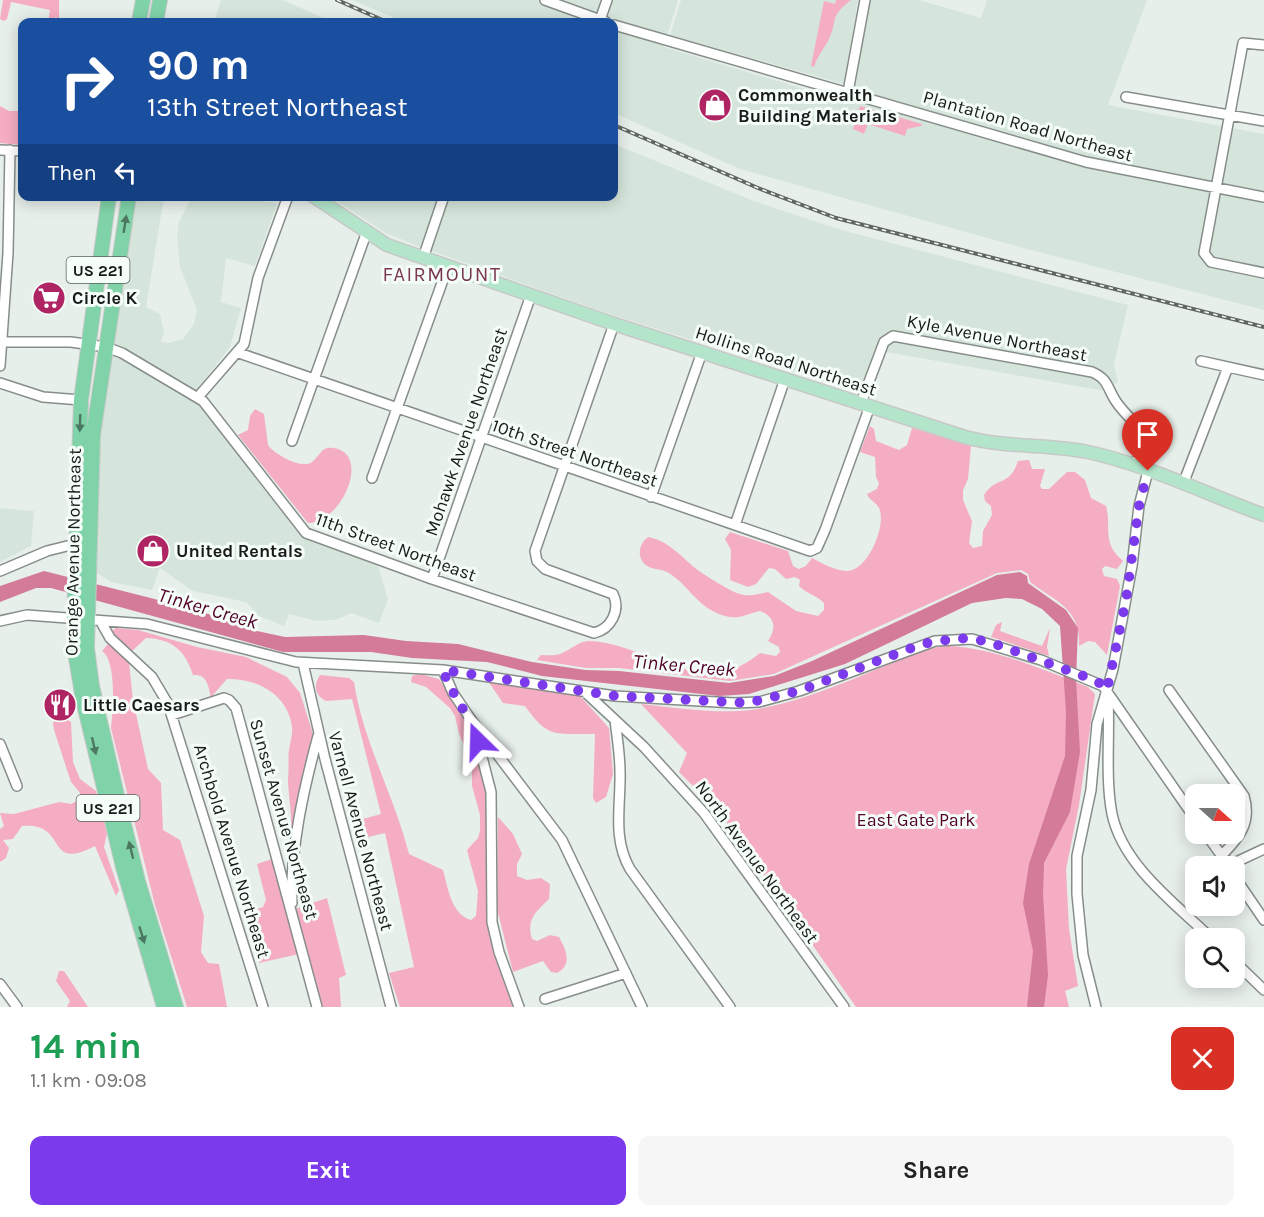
<!DOCTYPE html>
<meta charset="utf-8">
<style>
body{margin:0;font-family:Karla,sans-serif;background:#f6f6f6;color:#222;height:100vh;display:flex;flex-direction:column;font-size:22px;white-space:nowrap}
*{box-sizing:border-box;margin:0}
p{font-size:20px;color:#767676}
.icon{flex:none;width:33px;height:33px;fill:none;stroke:currentColor;stroke-width:2;stroke-linecap:round;stroke-linejoin:round}
.map{position:relative;height:1007px;overflow:hidden}
.details{display:flex;flex-direction:column;background:#fff;flex:1}
.details>*{flex:none}
.top-card{position:absolute;left:18px;top:18px;width:600px;height:183px;border-radius:12px;box-shadow:0 3px 15px #0003;background:#1a4fa0;color:#fff;overflow:hidden}
.needle{width:39px;rotate:111deg}
.buttons{position:absolute;left:1185px;top:784px;display:grid;gap:12px}
.buttons a{display:grid;place-items:center;width:60px;height:60px;border-radius:12px;background:#fff;box-shadow:0 3px 15px #0003;font-size:30px}
.pin{position:absolute;display:grid;place-items:center;width:51px;height:51px;color:#fff;margin:-62px -26px;border-radius:50% 50% 50% 0;rotate:-45deg;box-shadow:0 0 6px #0007}
.pin .icon{rotate:45deg}
.me{position:absolute;width:66px;margin:-33px;rotate:338deg;stroke-linejoin:round;filter:drop-shadow(0 0 4px #0008)}
.turn{display:flex;align-items:center;gap:21px;height:126px;padding:0 30px;font-size:27px}
.turn .icon{width:78px;height:78px;stroke-width:2.5}
.turn b{display:block;font-size:42px;line-height:51px}
.then{display:flex;align-items:center;height:57px;padding:0 30px;background:#0003;gap:12px;font-size:22px}
.round{display:grid;place-items:center;flex:none;width:63px;height:63px;border-radius:12px;background:#f6f6f6}
.head{display:flex;align-items:center;justify-content:space-between;height:102px;padding:0 30px}
h1{font-size:36px;font-weight:700;line-height:45px;color:#1e9e55}
.button{display:flex;gap:12px;margin-top:auto;padding:12px 30px}
.button a{flex:1;height:69px;border-radius:12px;background:#7c3aed;color:#fff;font-size:24px;font-weight:700;line-height:69px;text-align:center}
.button a+a{background:#f6f6f6;color:#222}
.map>svg:first-child{display:block}
.built{fill:#d5e5db}
.green{fill:#f5adc3}
.water{fill:#d37b98}
.lines{fill:none;stroke-linecap:round;stroke-linejoin:round}
.minor-casing{stroke:#878e8a;stroke-width:12}
.major-casing{stroke:#c8c8c8;stroke-width:15}
.highway-casing{stroke:#c8c8c8;stroke-width:16}
.minor{stroke:#fff;stroke-width:9}
.major{stroke:#b3e5cb;stroke-width:12}
.highway{stroke:#80d3a8;stroke-width:14}
.rail-casing{stroke:#616663;stroke-width:4}
.rail{stroke:#f4fdf8;stroke-width:1.5;stroke-dasharray:4.5;stroke-linecap:butt}
.oneway{fill:#4c7760}
.route{stroke:#7c3aed;stroke-width:10;stroke-dasharray:0 18}
.labels{text-anchor:middle;stroke-width:6;stroke-linejoin:round;paint-order:stroke}
.shield{fill:#f4fdf8;stroke:#5a5f5c;stroke-width:1.5}
.shield-label{font-size:16px;font-weight:bold;fill:#181b19}
.poi-label{font-size:18px;font-weight:bold;fill:#181b19;stroke:#f4fdf8;text-anchor:start}
.street-label{font-size:18px;fill:#181b19;stroke:#f4fdf8}
.park-label{font-size:18px;fill:#53012a;stroke:#f4fdf8}
.neighbourhood-label{font-size:20px;letter-spacing:1.5px;fill:#7b3650;stroke:#f4fdf8}
.water-label{font-size:20px;font-style:italic;fill:#520029;stroke:#f4fdf8}
</style>
<div class="map">
<svg width="1264" height="1007" viewBox="0 0 1264 1007">
<rect width="100%" height="100%" fill="#e7efea"/>
<!-- built -->
<path class="built" d="M221,0H283L332,22H214Z
M352,0H678L664,47L851,103L870,0H919L981,18L987,0H1147L1108,105L1264,134V310L1023,248L740,169L614,113V22H404Z
M681,0H858L844,84L670,35Z
M614,144L754,201L838,229L1128,305L1114,364L1118,382L1104,391L875,350L859,392L603,312L415,245L386,233L330,197L614,196Z
M213,196L277,203L255,266L226,258L221,302L241,308L230,347L199,386L192,399L202,408L299,534L378,566L388,599L379,623L351,613L335,620L316,621L289,614L284,626L259,616L246,602L193,591L160,568L152,590L111,582L94,571L101,421L136,197H164L146,307L160,314L164,332L161,342L169,343L183,339L194,324L197,310L180,267L177,237L179,222L191,199Z
M0,508L34,511L31,546L0,562Z"/>
<!-- green -->
<path class="green" d="M3,0H59V19L55,17L54,22H48L50,10L11,2L7,19L4,21L0,19Z
M836,0H851C828,18 839,19 828,41C823,50 817,57 814,67L811,66L824,1L835,4Z
M0,106L9,111H22V145L0,143Z
M860,106L922,124L921,126L907,129L905,136L868,124L864,134L853,129Z
M255,409L264,414L268,445C274,454 302,470 312,462C322,454 321,444 338,449C370,460 339,524 308,523L238,435L248,430L250,416Z
M870,426L874,429L876,441L899,450L907,445L912,428L971,446L968,479L963,490V500L972,521L969,543L973,548L982,546L983,531L992,515L991,506L985,501L984,495C997,475 1009,488 1018,461L1029,460L1032,469H1045L1040,486L1042,489H1049L1067,472H1075L1085,480L1091,498L1106,506C1112,529 1101,542 1123,561L1117,569L1105,566L1102,569L1104,576L1117,579L1120,586L1107,655L1095,642L1088,641L1079,646C1081,608 1056,602 1030,582L1028,574L1021,570L997,573L774,674L730,681L619,668H586L537,660L541,655C547,655 554,656 560,654C569,651 579,641 589,641C649,643 701,703 760,653L776,656L780,652L779,647L768,641C777,628 775,617 760,611C746,614 739,620 725,616C695,607 690,585 667,572C658,568 648,570 642,561C637,552 641,542 648,537C667,540 681,556 695,568C701,573 733,593 740,594C749,597 759,594 768,592L796,611L818,616L824,610V603C816,595 807,594 799,586L800,580L795,577L786,579L775,569L769,568L756,584L748,587L730,580L731,550L725,539L730,532L788,551L793,566L799,569L806,566L812,558C823,564 836,571 848,571C868,570 887,525 879,508C876,502 869,500 867,494L877,489L879,483L876,477L875,457L860,452Z
M1002,622L1000,631L1042,646L1050,628L1047,647L1049,656L991,637L996,625Z
M116,628L138,630L197,647L246,657L287,677L300,693L313,734L295,831L293,833L291,829C292,811 288,794 288,778C289,771 288,753 289,750C290,742 293,735 292,727C288,694 256,678 227,679L211,697C208,685 207,674 193,675C185,650 172,639 146,638L131,652L115,640L111,632Z
M109,643L129,663L133,700L148,769L161,783L163,830L180,840L204,916L201,952L208,963L219,964L227,1007H187L155,905L111,728C113,711 117,661 102,651Z
M948,646C996,648 1043,670 1088,687L1095,694L1079,805L1066,869L1069,929L1078,986L1065,991L1069,1007H856L720,813L679,772L687,753L641,704C677,708 715,714 751,710C813,701 872,669 930,648Z
M420,674L439,679C448,694 459,708 467,723C479,745 484,775 487,800L488,930L494,955L514,1007H400L389,973L414,967L385,833L360,839L353,832L359,820L381,814L352,699L326,701C315,696 313,685 320,675L349,678L354,682C363,742 394,795 409,854L443,870C448,888 451,914 471,920L476,916L478,891L467,850L478,838L480,831V815L472,786V763L459,734L455,716L450,708L426,687L411,682L412,676Z
M488,681L580,696L609,728L613,774L606,797L596,803L593,798L595,734C556,733 549,740 525,706L503,703Z
M63,717L71,722L73,762L80,779L96,791L107,833L104,847L119,890L116,896L95,846C44,873 69,821 22,826L13,839L3,840L9,848L6,858L0,862V829L4,826L0,813L14,814L59,802L71,804L79,800L80,793L71,782L54,730L53,723L56,718Z
M498,817L513,834L522,854L517,864V876L527,880L541,878L550,884L549,899C536,912 526,919 532,939L537,941L550,935L559,937C566,950 573,964 557,973L551,972L543,961L513,972L497,909Z
M272,859L299,954L259,963L243,913L263,907L266,900L257,864Z
M327,898L346,975L339,978L341,1007H322L295,909Z
M59,971H64L88,1007H67L70,1001L56,981Z"/>
<!-- water -->
<path class="water" d="M44,571L194,609L257,631L285,637L364,635L406,641L458,644L532,662L585,670L619,671L729,683L774,676L812,661L997,575L1020,572L1027,576L1028,583L1066,610L1078,628L1076,679L1080,752L1070,812L1044,863L1043,894L1048,975L1044,1007H1027L1033,951L1023,903L1029,864L1065,756L1066,712L1060,626L1042,609L1022,599L1006,598L972,603L845,664L749,694L719,696L542,676L487,662L412,658L371,652H283L51,588H36L0,602V586Z"/>
<g class="lines">
<defs>
<path id="minor" d="M545,0L606,22
M600,20L607,0
M614,25L1086,162L1264,197
M1264,45L1243,43L1204,253L1211,262L1264,273
M848,92L865,0
M1126,97L1264,121
M0,150L22,151
M423,258L444,196
M0,342H71L106,347L122,353L203,401L306,533L432,579L594,633C611,629 621,610 613,594L545,569L537,561L535,551L614,324
M239,353L810,551L817,548L825,530L870,406
M1201,361L1264,375
M0,366L8,253L10,150
M0,383L43,397L81,400
M198,397L244,344L258,278L288,196
M861,403L884,342L893,336L1092,372C1108,379 1107,387 1115,400C1133,428 1153,424 1135,466
M292,441L366,234
M372,478L448,266
M1183,484L1228,367
M651,497L702,352
M735,525L785,379
M0,571L47,551L79,543
M432,579L531,295
M0,621L27,615L147,624L296,662L443,670L615,696L734,703L759,702L799,691L935,641L972,639L1041,660L1103,686L1196,820
M101,622L110,638L152,677L168,704L263,1007
M303,663L325,759L391,1007
M443,670L453,693L472,721L562,840L642,1007
M1169,690L1244,796C1252,823 1239,838 1221,856
M585,692L644,747L704,813L844,1007
M1108,699C1110,737 1105,777 1112,814C1123,866 1176,904 1212,939
M172,715L224,698L229,700L236,708L317,1007
M615,720C617,737 620,754 620,772C621,805 612,838 630,869L730,1007
M474,726L491,792L492,922L499,952L519,1007
M0,744L17,786
M1206,834L1224,859
M1224,860L1234,863L1264,849
M1234,876L1264,920
M292,903C290,848 304,788 318,736
M1234,961L1264,990
M0,984L17,1007
M545,999L626,973
M1096,1007L1083,955L1077,894V856L1091,790L1097,724L1113,669L1132,566L1139,506L1148,471"/>
<path id="major" d="M313,196L387,245L614,324L965,437C1006,448 1047,444 1088,452C1148,465 1206,494 1264,515"/>
<path id="highway" d="M139,22L143,0
M156,22L160,0
M109,196L81,400L74,620L76,658L83,700L123,867L164,1007
M129,196L93,435L87,648L92,686L119,804L138,881L176,1007"/>
</defs>
<!-- minor casing -->
<use href="#minor" class="minor-casing"/>
<!-- major casing -->
<use href="#major" class="major-casing"/>
<!-- highway casing -->
<use href="#highway" class="highway-casing"/>
<!-- minor -->
<use href="#minor" class="minor"/>
<!-- major -->
<use href="#major" class="major"/>
<!-- highway -->
<use href="#highway" class="highway"/>
<defs>
<path id="rail" d="M337,0L387,22
M614,125L758,188L836,218L1264,327"/>
</defs>
<!-- rail casing -->
<use href="#rail" class="rail-casing"/>
<!-- rail -->
<use href="#rail" class="rail"/>
</g>
<!-- one-way arrows -->
<defs><path id="oneway-solid" d="M-6-.8H1V-3.2L6.5 0L1 3.2V.8H-6Z" transform="scale(1.5)"/></defs>
<g class="oneway">
<use href="#oneway-solid" transform="translate(125 224) rotate(-81)"/>
<use href="#oneway-solid" transform="translate(80 423) rotate(92)"/>
<use href="#oneway-solid" transform="translate(94 746) rotate(77)"/>
<use href="#oneway-solid" transform="translate(131 850) rotate(-104)"/>
<use href="#oneway-solid" transform="translate(142 935) rotate(73)"/>
</g>
<g class="lines">
<!-- route -->
<path class="route" d="M478,741C470,715 452,696 443,670L615,696L747,703L799,691L922,644L959,638L986,641L1020,653L1097,681L1107,690L1126,600L1139,506L1148,471"/>
</g>
<!-- icons -->
<defs>
<symbol id="shop-disc" viewBox="-11 -11 22 22"><circle r="9.5" fill="#af2463" stroke="#f4fdf8"/><path d="M-5-2.5h2.3a2.7 3.5 0 0 1 5.4 0H5L5.5 6h-11ZM-1.5-2.5h3a1.5 2.3 0 0 0-3 0Z" fill="#fff"/></symbol>
<symbol id="supermarket-disc" viewBox="-11 -11 22 22"><circle r="9.5" fill="#af2463" stroke="#f4fdf8"/><path d="M-6-5.5h2.5l.6 2H6L4.5 2H-2.5L-4.4-4H-6ZM-1.5 3.2a1.3 1.3 0 1 0 .1 0ZM3 3.2a1.3 1.3 0 1 0 .1 0Z" fill="#fff"/></symbol>
<symbol id="restaurant-disc" viewBox="-11 -11 22 22"><circle r="9.5" fill="#af2463" stroke="#f4fdf8"/><path d="M-5-6h1v4h1v-4h1v4h1v-4h1v5L-1.5 .5V6h-2V.5L-5-1ZM5-6V6H3V1.5H1.5Q1.5-4 5-6Z" fill="#fff"/></symbol>
</defs>
<g fill-rule="evenodd">
<use href="#shop-disc" x="696" y="86" width="38" height="38"/>
<use href="#supermarket-disc" x="30" y="279" width="38" height="38"/>
<use href="#shop-disc" x="134" y="532" width="38" height="38"/>
<use href="#restaurant-disc" x="41" y="686" width="38" height="38"/>
</g>
<g class="labels">
<!-- shield labels -->
<g class="shield">
<rect x="66.5" y="257" width="63" height="26" rx="4.5"/>
<rect x="76.5" y="795" width="63" height="26" rx="4.5"/>
</g>
<g class="shield-label">
<text x="98" y="276">US 221</text>
<text x="108" y="814">US 221</text>
</g>
<!-- poi labels -->
<g class="poi-label">
<text x="738" y="101">Commonwealth<tspan x="738" dy="21">Building Materials</tspan></text>
<text x="72" y="304">Circle K</text>
<text x="176" y="557">United Rentals</text>
<text x="83" y="711">Little Caesars</text>
</g>
<!-- street labels -->
<g class="street-label">
<text transform="translate(1028 126) rotate(16)" y="6">Plantation Road Northeast</text>
<text transform="translate(997 338) rotate(11)" y="6">Kyle Avenue Northeast</text>
<text transform="translate(786 361) rotate(18)" y="6">Hollins Road Northeast</text>
<text transform="translate(466 432) rotate(-71)" y="6">Mohawk Avenue Northeast</text>
<text transform="translate(575 453) rotate(19)" y="6">10th Street Northeast</text>
<text transform="translate(396 547) rotate(20)" y="6">11th Street Northeast</text>
<text transform="translate(73 552) rotate(-89)" y="6">Orange Avenue Northeast</text>
<text transform="translate(284 819) rotate(74)" y="6">Sunset Avenue Northeast</text>
<text transform="translate(361 831) rotate(75)" y="6">Varnell Avenue Northeast</text>
<text transform="translate(232 851) rotate(73)" y="6">Archbold Avenue Northeast</text>
<text transform="translate(757 862) rotate(54)" y="6">North Avenue Northeast</text>
</g>
<!-- park labels -->
<g class="park-label">
<text x="916" y="826">East Gate Park</text>
</g>
<!-- neighbourhood labels -->
<g class="neighbourhood-label">
<text x="442" y="281">FAIRMOUNT</text>
</g>
<!-- water labels -->
<g class="water-label">
<text transform="translate(208 608) rotate(16)" y="7">Tinker Creek</text>
<text transform="translate(684 665) rotate(5)" y="7">Tinker Creek</text>
</g>
</g>
</svg>
<div class="buttons">
<a><svg class="needle" viewBox="-14 -14 28 28"><path d="M0-13l5 13h-10z" fill="#e53935"/><path d="M0 13l5-13h-10z" fill="#767676"/></svg></a>
<a><svg class="icon" aria-label="sound" viewBox="0 0 24 24"><path d="M4 9h4l5-4v14l-5-4H4zM17 9q2 3 0 6"/></svg></a>
<a><svg class="icon" aria-label="search" viewBox="0 0 24 24"><circle cx="10" cy="10" r="6"/><path d="M15 15l6 6"/></svg></a>
</div>
<div class="pin" style="left:1148px;top:471px;background:#d93025"><svg class="icon" aria-label="arrive" viewBox="0 0 24 24"><path d="M6 21V4h12l-3 4 3 4H6"/></svg></div>
<svg class="me" style="left:478px;top:741px" viewBox="-20 -20 40 40"><path d="M0-17L14 15 0 8-14 15z" fill="#7c3aed" stroke="#fff" stroke-width="4"/></svg>
<div class="top-card">
<div class="turn"><svg class="icon" aria-label="right" viewBox="0 0 24 24"><path d="M7 20v-9h11M14 6l5 5-5 5"/></svg><div><b>90 m</b>13th Street Northeast</div></div>
<div class="then">Then<svg class="icon" aria-label="left" viewBox="0 0 24 24"><path d="M17 20v-9H6M10 6l-5 5 5 5"/></svg></div>
</div>
</div>
<section class="details">
<div class="head"><div><h1>14 min</h1><p>1.1 km · 09:08</p></div><a class="round" style="background:#d93025;color:#fff"><svg class="icon" aria-label="close" viewBox="0 0 24 24"><path d="M6 6l12 12M18 6L6 18"/></svg></a></div>
<div class="button"><a>Exit</a><a>Share</a></div>
</section>
